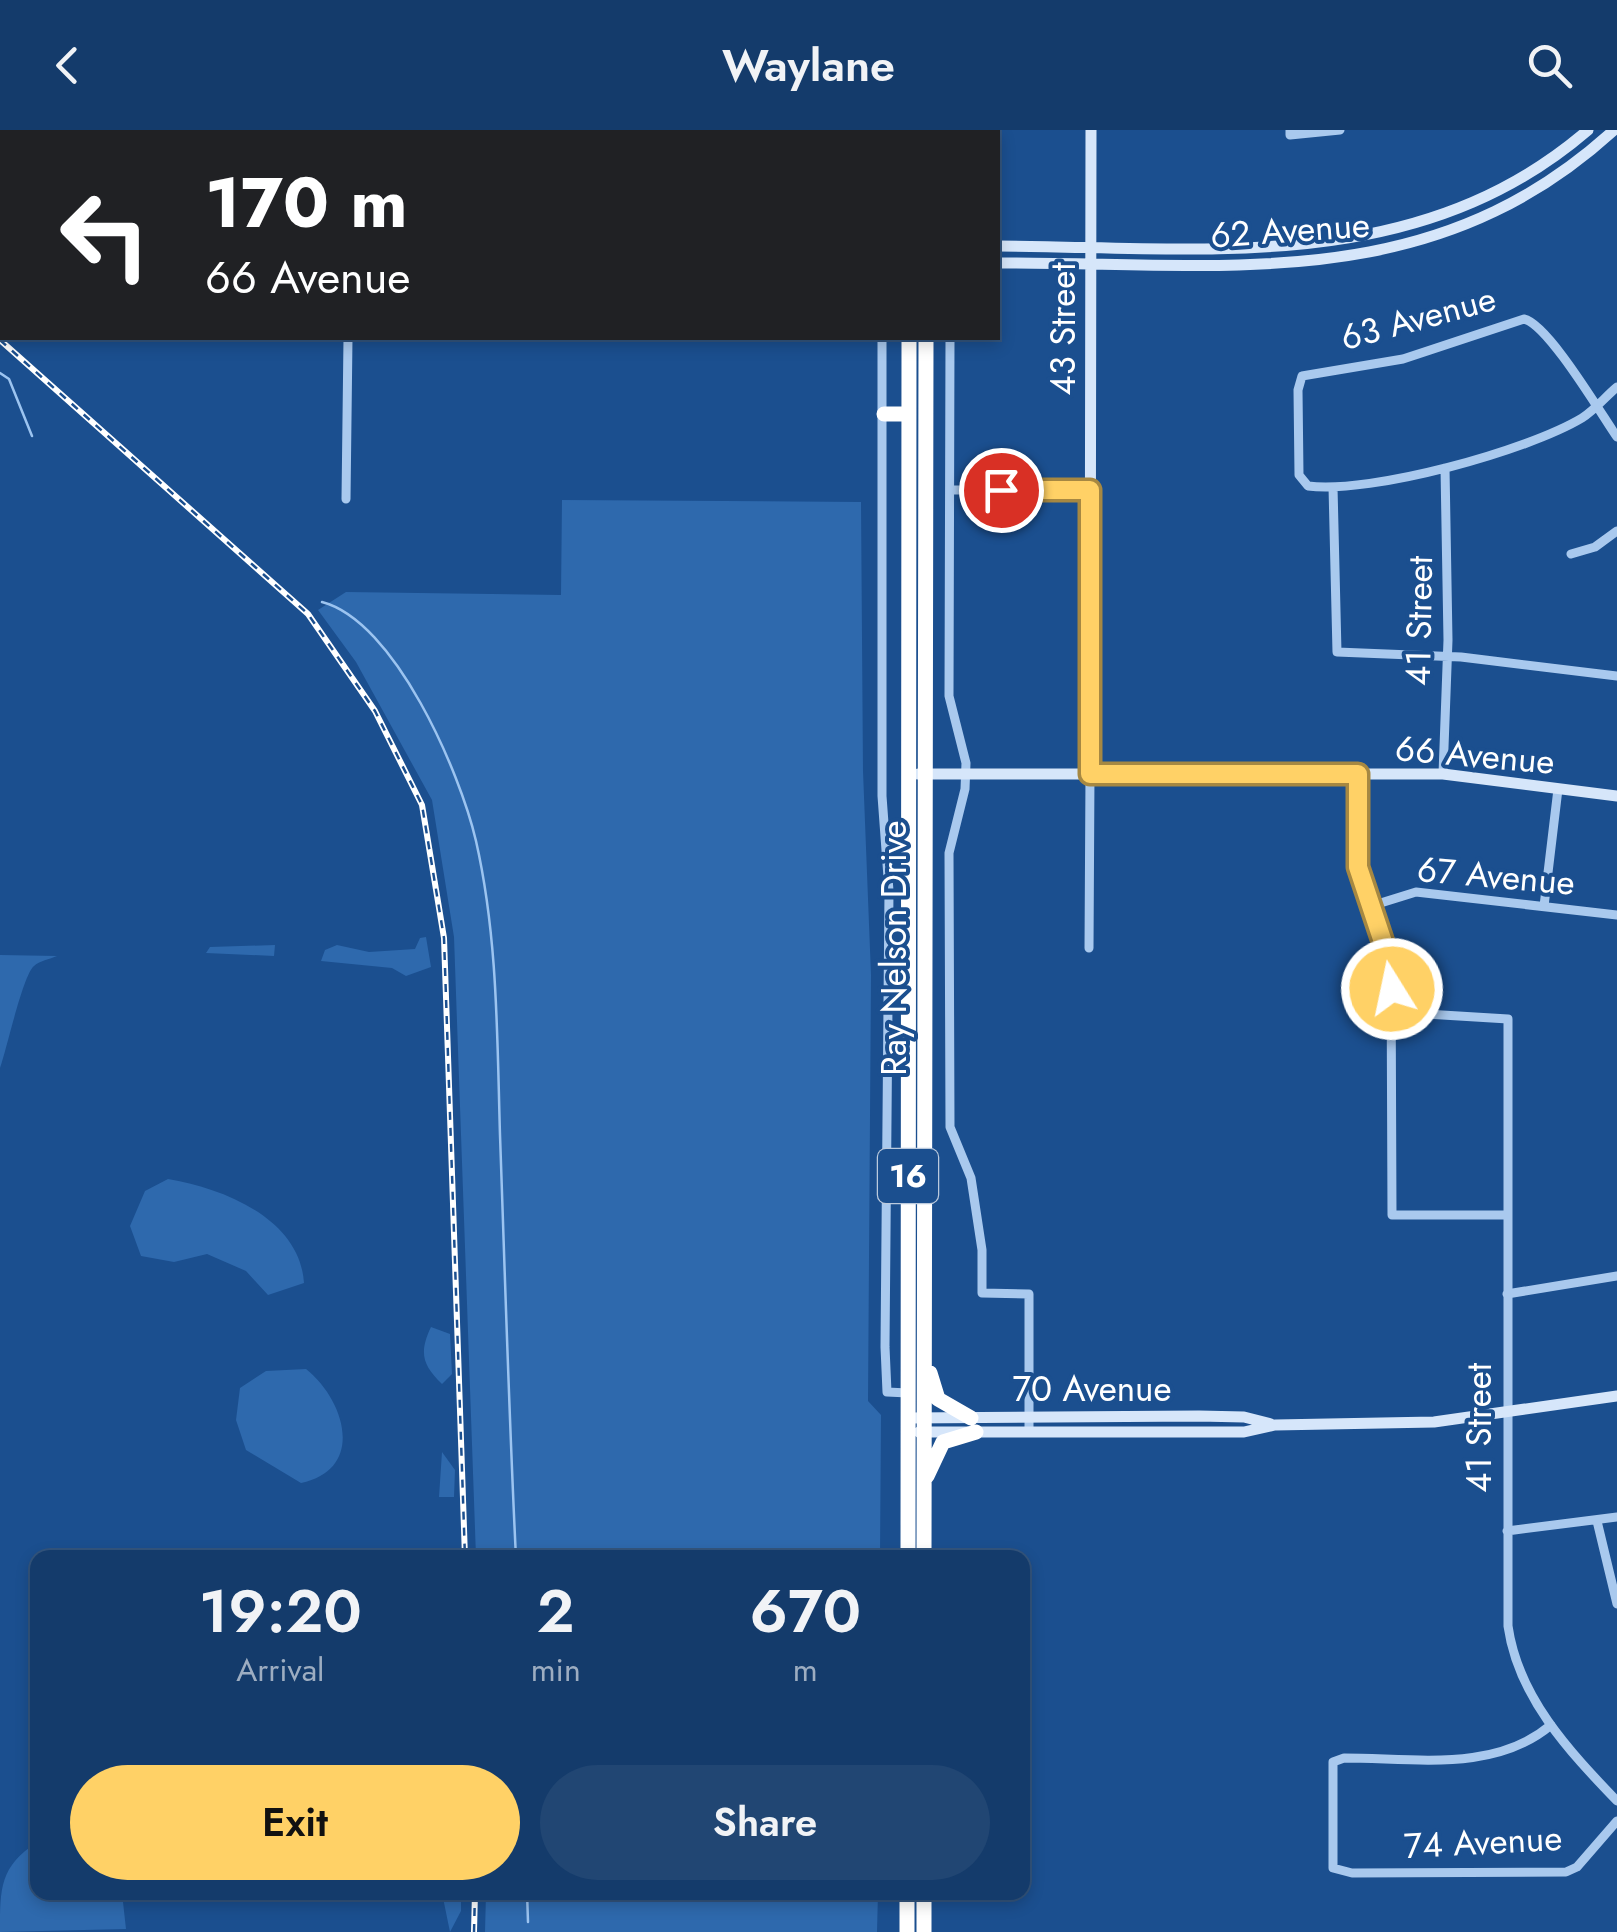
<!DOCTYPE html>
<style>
body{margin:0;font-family:Jost,sans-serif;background:#214673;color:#f1f3f6;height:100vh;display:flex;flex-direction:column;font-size:38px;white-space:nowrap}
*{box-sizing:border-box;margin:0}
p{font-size:32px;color:#9dadc1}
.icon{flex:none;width:55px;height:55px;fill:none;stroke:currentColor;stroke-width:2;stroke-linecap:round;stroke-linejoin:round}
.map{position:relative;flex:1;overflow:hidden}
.details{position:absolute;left:30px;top:1420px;width:1000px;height:350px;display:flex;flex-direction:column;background:#143b6b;border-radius:20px;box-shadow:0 5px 15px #0003,0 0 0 2px #33557e}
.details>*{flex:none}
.hud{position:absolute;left:0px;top:0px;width:1000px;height:210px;box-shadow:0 5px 15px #0003,0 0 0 2px #33557e;background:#202124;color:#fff;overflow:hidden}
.pin{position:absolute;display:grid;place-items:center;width:85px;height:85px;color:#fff;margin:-42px;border:5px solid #fff;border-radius:50%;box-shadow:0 2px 10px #0007}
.me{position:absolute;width:110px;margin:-55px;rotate:350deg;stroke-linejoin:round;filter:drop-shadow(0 0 8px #0008)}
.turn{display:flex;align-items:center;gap:35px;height:210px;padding:0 40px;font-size:45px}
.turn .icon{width:130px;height:130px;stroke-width:2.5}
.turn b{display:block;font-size:70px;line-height:85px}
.eta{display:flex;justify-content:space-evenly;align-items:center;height:170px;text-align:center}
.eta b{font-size:60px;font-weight:600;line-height:70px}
.cta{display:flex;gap:20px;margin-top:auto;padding:20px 40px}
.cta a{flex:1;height:115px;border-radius:60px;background:#ffd166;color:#111;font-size:40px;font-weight:600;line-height:115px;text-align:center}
.cta a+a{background:#214673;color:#f1f3f6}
header{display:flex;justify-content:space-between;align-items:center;height:130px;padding:0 40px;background:#143b6b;font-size:45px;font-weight:600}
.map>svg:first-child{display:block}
.green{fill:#2e69ad}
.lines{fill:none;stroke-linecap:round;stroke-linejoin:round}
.stream{stroke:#9cc4f0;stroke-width:2.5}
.street{stroke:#a9c9ee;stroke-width:9}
.secondary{stroke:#d6e6fa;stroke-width:11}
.highway{stroke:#fff;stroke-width:15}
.rail-casing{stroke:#fff;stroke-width:6}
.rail{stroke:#1b4f8f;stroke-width:2.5;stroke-dasharray:8;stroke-linecap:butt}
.route-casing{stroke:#a68842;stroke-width:25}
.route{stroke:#ffd166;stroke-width:18}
.labels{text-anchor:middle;stroke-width:8;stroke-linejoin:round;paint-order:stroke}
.shield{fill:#1b4f8f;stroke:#bbcadd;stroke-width:2.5}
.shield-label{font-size:32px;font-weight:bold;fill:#fff}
.street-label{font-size:35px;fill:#fff;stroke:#1b4f8f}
</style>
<header><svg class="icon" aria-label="back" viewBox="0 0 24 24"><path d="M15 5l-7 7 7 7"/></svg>Waylane<svg class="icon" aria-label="search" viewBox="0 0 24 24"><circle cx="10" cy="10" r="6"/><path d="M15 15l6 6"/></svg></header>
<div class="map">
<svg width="1617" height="1802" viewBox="0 0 1617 1802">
<rect width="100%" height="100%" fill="#1b4f8f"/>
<!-- green -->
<path class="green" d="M562,370L861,372L863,641L871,845L868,1271L881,1285L880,1427H476L454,807L432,670L356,532L318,480L346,462L561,465Z
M426,807L431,837L406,846L392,838L321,831L325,820L337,815L369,822L415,819L420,808Z
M275,815L274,826L206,823L210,817Z
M0,825L57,826C50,829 39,831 34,836C23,845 7,918 0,938Z
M168,1049C222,1058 300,1088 304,1153L268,1165L246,1141L207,1124L174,1132L141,1126L130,1096L145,1061Z
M431,1197L450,1204L452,1244L442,1254C422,1235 419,1222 431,1197Z
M306,1239C345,1270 366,1339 301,1353L246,1320L236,1290L240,1258L266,1241Z
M442,1322L455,1340L454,1367H439Z
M37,1712L38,1762L122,1763L126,1799L0,1802C0,1757 0,1737 37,1712Z
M442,1763H461V1781L450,1802Z
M486,1763H878L877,1802H485Z"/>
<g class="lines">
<!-- stream -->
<path class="stream" d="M0,243L9,249L32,306
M322,472C395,491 460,642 476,711C498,808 497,906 500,1005C505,1146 509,1287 516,1428
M527,1762L528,1792"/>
<!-- street -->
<path class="street" d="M514,0V2
M1290,0V5L1340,0
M884,2V0
M951,2V0
M882,208V666L889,761L885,1217L887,1262L908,1263
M950,208L949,566L966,633L965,659L949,723L950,997L971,1048L982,1120V1163L1029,1164V1301
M1617,257C1605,267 1595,280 1582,288C1527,321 1371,364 1308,356L1299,345L1298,260L1302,246L1403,229L1524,189C1548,194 1601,284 1617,307
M1333,357L1337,522L1461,527L1617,546
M950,360H1091
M346,369L348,208
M1571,424L1595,417L1617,401
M1443,644L1448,510L1445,338
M1358,645V737L1391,836L1392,1085H1506
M1371,776L1416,762L1617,785
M1544,776L1558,659
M1089,818L1090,644
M1393,882L1508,889V1496C1518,1567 1569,1621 1617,1671
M1507,1164L1617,1146
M1597,1391L1617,1474
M1507,1401L1617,1387
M1551,1595C1494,1643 1414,1628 1344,1628L1333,1632V1738L1352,1743L1566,1742L1577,1737L1617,1691"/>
<!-- secondary -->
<path class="secondary" d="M998,116C1205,117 1417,147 1588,0
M998,133C1225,132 1430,168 1614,0
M0,167L2,166
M918,644H1443L1617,666
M1090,644L1091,0
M908,1288L1199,1286L1244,1287L1271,1294
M919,1302H1244L1275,1295L1434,1292L1617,1266"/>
<!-- highway -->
<path class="highway" d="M909,0V2
M926,0V2
M884,284H909
M930,1243L938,1269L971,1288
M927,1346L943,1312L976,1302
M908,1428L909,208
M924,1428L926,208
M907,1802V1762
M924,1802V1762"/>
<defs>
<path id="rail" d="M0,210L308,484L375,581L422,675L444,808L465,1428
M474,1802L475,1762"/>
</defs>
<!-- rail casing -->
<use href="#rail" class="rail-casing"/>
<!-- rail -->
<use href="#rail" class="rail"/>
</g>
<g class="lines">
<defs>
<path id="route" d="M1001,360H1090V644H1358V737L1391,836L1392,859"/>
</defs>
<!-- route casing -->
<use href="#route" class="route-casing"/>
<!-- route -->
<use href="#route" class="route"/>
</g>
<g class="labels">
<!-- shield labels -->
<rect class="shield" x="878" y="1019" width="60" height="54" rx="8"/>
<g class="shield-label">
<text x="908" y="1057">16</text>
</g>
<!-- street labels -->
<g class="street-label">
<text transform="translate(1290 100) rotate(-4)" y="12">62 Avenue</text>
<text transform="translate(1418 188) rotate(-15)" y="12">63 Avenue</text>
<text transform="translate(1063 199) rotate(-90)" y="12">43 Street</text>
<text transform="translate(1419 491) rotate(-89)" y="12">41 Street</text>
<text transform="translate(1475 625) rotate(5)" y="12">66 Avenue</text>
<text transform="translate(1496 746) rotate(5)" y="12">67 Avenue</text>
<text transform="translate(894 818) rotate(-90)" y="12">Ray Nelson Drive</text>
<text x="1092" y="1271">70 Avenue</text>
<text transform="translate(1479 1298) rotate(-90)" y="12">41 Street</text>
<text transform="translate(1483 1712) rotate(-3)" y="12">74 Avenue</text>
</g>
</g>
</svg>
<div class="pin" style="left:1001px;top:360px;background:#d93025"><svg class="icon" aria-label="arrive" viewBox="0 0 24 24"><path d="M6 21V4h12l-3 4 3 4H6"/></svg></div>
<svg class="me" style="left:1392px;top:859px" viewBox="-20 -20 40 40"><circle r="17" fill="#ffd166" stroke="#fff" stroke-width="3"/><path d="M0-11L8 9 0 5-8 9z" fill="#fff"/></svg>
<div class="hud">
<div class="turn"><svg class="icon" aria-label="left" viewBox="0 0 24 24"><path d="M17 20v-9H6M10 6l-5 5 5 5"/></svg><div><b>170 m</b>66 Avenue</div></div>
</div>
<section class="details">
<div class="eta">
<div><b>19:20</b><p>Arrival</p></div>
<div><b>2</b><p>min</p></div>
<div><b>670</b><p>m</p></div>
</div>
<div class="cta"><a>Exit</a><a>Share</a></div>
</section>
</div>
